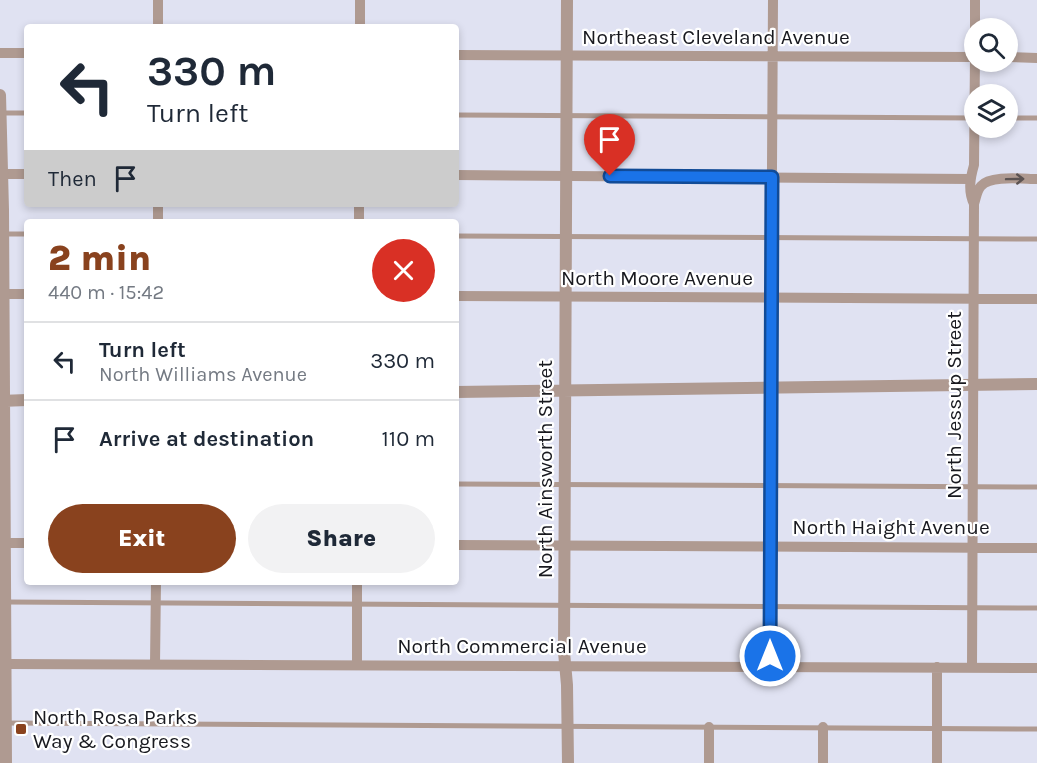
<!DOCTYPE html>
<meta charset="utf-8">
<style>
body{margin:0;font-family:Karla,sans-serif;background:#f2f2f3;color:#1f2937;height:100vh;display:flex;flex-direction:column;font-size:22px;white-space:nowrap}
*{box-sizing:border-box;margin:0}
p{font-size:20px;color:#747a83}
.icon{flex:none;width:33px;height:33px;fill:none;stroke:currentColor;stroke-width:2;stroke-linecap:round;stroke-linejoin:round}
.map{position:relative;flex:1;overflow:hidden}
.details{position:absolute;left:24px;top:219px;width:435px;height:366px;display:flex;flex-direction:column;background:#fff;border-radius:6px;box-shadow:0 3px 9px #0003}
.details>*{flex:none}
.banner{position:absolute;left:24px;top:24px;width:435px;height:183px;border-radius:6px;box-shadow:0 3px 9px #0003;background:#fff;color:#1f2937;overflow:hidden}
.controls{position:absolute;left:964px;top:18px;display:grid;gap:12px}
.controls a{display:grid;place-items:center;width:54px;height:54px;border-radius:50%;background:#fff;box-shadow:0 3px 9px #0003;font-size:30px}
.pin{position:absolute;display:grid;place-items:center;width:51px;height:51px;color:#fff;margin:-62px -26px;border-radius:50% 50% 50% 0;rotate:-45deg;box-shadow:0 0 6px #0007}
.pin .icon{rotate:45deg}
.me{position:absolute;width:66px;margin:-33px;rotate:0deg;stroke-linejoin:round;filter:drop-shadow(0 0 4px #0008)}
.turn{display:flex;align-items:center;gap:21px;height:126px;padding:0 24px;font-size:27px}
.turn .icon{width:78px;height:78px;stroke-width:2.5}
.turn b{display:block;font-size:42px;line-height:51px}
.then{display:flex;align-items:center;height:57px;padding:0 24px;background:#0003;gap:12px;font-size:22px}
.round{display:grid;place-items:center;flex:none;width:63px;height:63px;border-radius:32px;background:#f2f2f3}
.summary{display:flex;align-items:center;justify-content:space-between;height:102px;padding:0 24px}
h1{font-size:36px;font-weight:800;line-height:45px;color:#89421e}
.cta{display:flex;gap:12px;margin-top:auto;padding:12px 24px}
.cta a{flex:1;height:69px;border-radius:36px;background:#89421e;color:#fff;font-size:24px;font-weight:800;line-height:69px;text-align:center}
.cta a+a{background:#f2f2f3;color:#1f2937}
ul{padding:0;list-style:none}
li{display:flex;align-items:center;gap:18px;height:78px;padding:0 24px;border-top:2px solid #e0e1e3}
li div{flex:1}
li b{display:block;font-size:22px}
li em{font-style:normal}
.map>svg:first-child{display:block}
.lines{fill:none;stroke-linecap:round;stroke-linejoin:round}
.service{stroke:#af9a91;stroke-width:5}
.minor{stroke:#af9a91;stroke-width:10}
.tertiary{stroke:#af9a91;stroke-width:12}
.oneway{stroke:#5c5352}
.route-casing{stroke:#114b97;stroke-width:15}
.route{stroke:#1a73e8;stroke-width:10}
.poi-dot{fill:#89421e;stroke:#fff;stroke-width:2}
.labels{text-anchor:middle;stroke-width:4.5;stroke-linejoin:round;paint-order:stroke}
.street-label{font-size:21px;fill:#18191f;stroke:#fff}
.poi-label{font-size:21px;fill:#18191f;stroke:#fff;text-anchor:start}
</style>
<div class="map">
<svg width="1037" height="763" viewBox="0 0 1037 763">
<rect width="100%" height="100%" fill="#e0e2f2"/>
<g class="lines">
<!-- service -->
<path class="service" d="M2,113H27
M456,115L975,118
M1008,118H1037
M5,234H27
M456,236L1037,239
M456,484L1037,487
M7,602L1037,608
M7,723L1037,729"/>
<!-- minor -->
<path class="minor" d="M158,27V0
M360,27V0
M975,28V0
M0,53H27
M456,55L975,57
M1008,57L1037,58
M0,174H27
M456,175L970,179
M974,204C976,198 977,190 981,186C990,175 1023,179 1037,179
M158,222V204
M359,222V204
M3,294H27
M456,296L1037,299
M6,543H27
M456,545L1037,548
M6,664L1037,668
M155,664L156,582
M357,665V582
M769,667L773,0
M937,667V763
M972,667L974,204C968,191 970,179 974,165L975,55
M709,727V763
M823,763V727"/>
<!-- tertiary -->
<path class="tertiary" d="M567,0L564,652L567,685L568,763
M0,95L3,210L6,763
M456,392L1037,384
M0,401L27,400"/>
</g>
<!-- one-way arrows -->
<defs><path id="oneway-shaft" d="M-6 0H5M1.5-3L5.5 0L1.5 3" fill="none" stroke-width="1.6" stroke-linecap="round" stroke-linejoin="round" transform="scale(1.5)"/></defs>
<use class="oneway" href="#oneway-shaft" transform="translate(1015 179) rotate(-1)"/>
<g class="lines">
<defs>
<path id="route" d="M610,176L772,177L770,656"/>
</defs>
<!-- route casing -->
<use href="#route" class="route-casing"/>
<!-- route -->
<use href="#route" class="route"/>
</g>
<!-- markers -->
<rect class="poi-dot" x="15" y="723" width="12" height="12" rx="3"/>
<g class="labels">
<!-- street labels -->
<g class="street-label">
<text x="716" y="44">Northeast Cleveland Avenue</text>
<text x="657" y="285">North Moore Avenue</text>
<text transform="translate(954 405) rotate(-90)" y="7">North Jessup Street</text>
<text transform="translate(545 469) rotate(-90)" y="7">North Ainsworth Street</text>
<text x="891" y="534">North Haight Avenue</text>
<text x="522" y="653">North Commercial Avenue</text>
</g>
<!-- poi labels -->
<g class="poi-label">
<text x="33" y="724">North Rosa Parks<tspan x="33" dy="24">Way &amp; Congress</tspan></text>
</g>
</g>
</svg>
<div class="controls">
<a><svg class="icon" aria-label="search" viewBox="0 0 24 24"><circle cx="10" cy="10" r="6"/><path d="M15 15l6 6"/></svg></a>
<a><svg class="icon" aria-label="layers" viewBox="0 0 24 24"><path d="M12 4l9 5-9 5-9-5zM3 14l9 5 9-5"/></svg></a>
</div>
<div class="pin" style="left:610px;top:176px;background:#d93025"><svg class="icon" aria-label="arrive" viewBox="0 0 24 24"><path d="M6 21V4h12l-3 4 3 4H6"/></svg></div>
<svg class="me" style="left:770px;top:656px" viewBox="-20 -20 40 40"><circle r="17" fill="#1a73e8" stroke="#fff" stroke-width="3"/><path d="M0-11L8 9 0 5-8 9z" fill="#fff"/></svg>
<div class="banner">
<div class="turn"><svg class="icon" aria-label="left" viewBox="0 0 24 24"><path d="M17 20v-9H6M10 6l-5 5 5 5"/></svg><div><b>330 m</b>Turn left</div></div>
<div class="then">Then<svg class="icon" aria-label="arrive" viewBox="0 0 24 24"><path d="M6 21V4h12l-3 4 3 4H6"/></svg></div>
</div>
<section class="details">
<div class="summary"><div><h1>2 min</h1><p>440 m · 15:42</p></div><a class="round" style="background:#d93025;color:#fff"><svg class="icon" aria-label="close" viewBox="0 0 24 24"><path d="M6 6l12 12M18 6L6 18"/></svg></a></div>
<ul>
<li><svg class="icon" aria-label="left" viewBox="0 0 24 24"><path d="M17 20v-9H6M10 6l-5 5 5 5"/></svg><div><b>Turn left</b><p>North Williams Avenue</p></div><em>330 m</em></li>
<li><svg class="icon" aria-label="arrive" viewBox="0 0 24 24"><path d="M6 21V4h12l-3 4 3 4H6"/></svg><div><b>Arrive at destination</b></div><em>110 m</em></li>
</ul>
<div class="cta"><a>Exit</a><a>Share</a></div>
</section>
</div>
